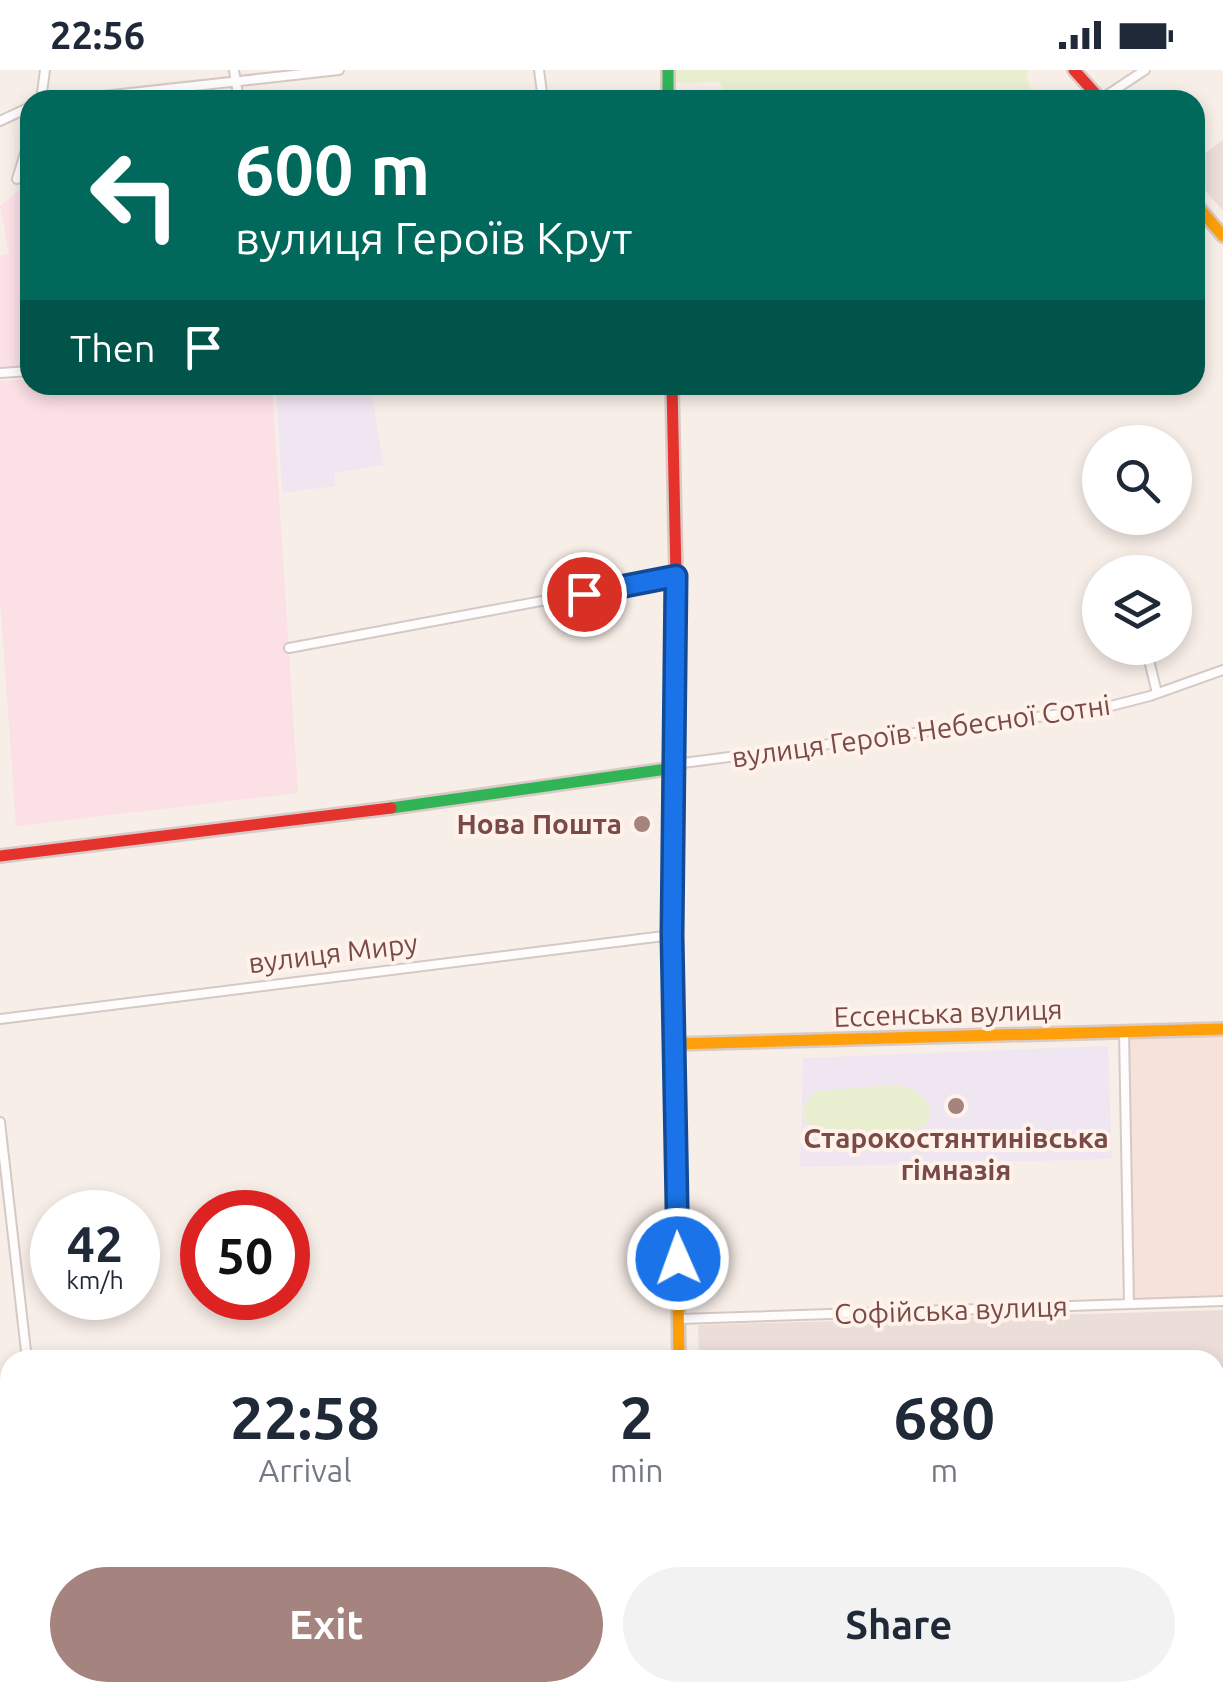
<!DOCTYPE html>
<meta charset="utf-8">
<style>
body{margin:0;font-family:Ubuntu,sans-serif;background:#f2f2f3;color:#1f2937;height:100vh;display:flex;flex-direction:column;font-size:38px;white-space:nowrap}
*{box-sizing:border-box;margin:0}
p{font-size:32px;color:#747a83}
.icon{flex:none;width:55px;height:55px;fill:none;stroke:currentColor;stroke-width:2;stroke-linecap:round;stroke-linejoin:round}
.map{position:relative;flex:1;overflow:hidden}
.side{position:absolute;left:0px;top:1280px;width:1225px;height:352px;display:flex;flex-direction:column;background:#fff;border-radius:30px 30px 0 0;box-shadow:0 5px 15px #0003}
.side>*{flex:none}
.banner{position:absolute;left:20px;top:20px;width:1185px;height:305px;border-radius:30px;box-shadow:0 5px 15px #0003;background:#00695c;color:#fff;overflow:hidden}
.tools{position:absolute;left:1082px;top:355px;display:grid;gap:20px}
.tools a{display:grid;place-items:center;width:110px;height:110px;border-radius:50%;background:#fff;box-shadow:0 5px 15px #0003;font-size:50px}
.speed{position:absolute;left:30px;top:1120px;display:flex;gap:20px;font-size:50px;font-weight:700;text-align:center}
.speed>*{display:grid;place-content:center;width:130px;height:130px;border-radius:50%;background:#fff;box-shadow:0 5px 15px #0003;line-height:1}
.speed small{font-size:25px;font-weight:400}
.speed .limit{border:15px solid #d22;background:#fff;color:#111}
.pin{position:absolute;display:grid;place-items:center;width:85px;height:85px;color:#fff;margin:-42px;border:5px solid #fff;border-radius:50%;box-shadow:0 2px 10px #0007}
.me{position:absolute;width:110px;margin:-55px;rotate:358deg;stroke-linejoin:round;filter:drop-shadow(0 0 8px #0008)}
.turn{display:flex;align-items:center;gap:35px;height:210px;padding:0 50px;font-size:45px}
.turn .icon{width:130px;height:130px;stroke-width:2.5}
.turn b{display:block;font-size:70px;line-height:85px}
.then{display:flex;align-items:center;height:95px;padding:0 50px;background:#0003;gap:20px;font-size:38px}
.eta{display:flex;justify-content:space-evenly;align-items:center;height:170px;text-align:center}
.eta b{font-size:60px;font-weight:600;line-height:70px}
.action{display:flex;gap:20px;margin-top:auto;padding:20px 50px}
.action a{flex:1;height:115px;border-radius:60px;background:#a5837f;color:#fff;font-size:40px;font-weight:600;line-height:115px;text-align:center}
.action a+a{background:#f2f2f3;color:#1f2937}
.status{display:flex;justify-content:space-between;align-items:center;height:70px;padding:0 50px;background:#fff;direction:ltr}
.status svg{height:28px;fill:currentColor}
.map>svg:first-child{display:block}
.residential{fill:#f6e2d9}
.industrial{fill:#ebded9}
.education{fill:#f0e6f2}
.medical{fill:#fbe0e6}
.green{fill:#eaeed1}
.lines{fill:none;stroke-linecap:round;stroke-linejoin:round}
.street-casing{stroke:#d6c9c5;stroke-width:12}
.fast-casing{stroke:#d9cac6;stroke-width:16}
.slow-casing{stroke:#d9cac6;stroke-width:16}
.jam-casing{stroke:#d9cac6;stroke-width:16}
.street{stroke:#fefcfc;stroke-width:8}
.fast{stroke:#30b455;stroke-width:11}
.slow{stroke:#ff9f0a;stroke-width:11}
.jam{stroke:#e5322d;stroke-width:11}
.route-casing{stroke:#114b97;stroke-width:25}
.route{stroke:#1a73e8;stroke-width:18}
.poi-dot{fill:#a5837f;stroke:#fff2eb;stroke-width:4}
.labels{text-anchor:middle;stroke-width:8;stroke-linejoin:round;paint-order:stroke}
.street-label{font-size:28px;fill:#794a46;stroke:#fff2eb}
.poi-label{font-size:28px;font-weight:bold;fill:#794a46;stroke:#fff2eb;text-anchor:end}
</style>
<div class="status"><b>22:56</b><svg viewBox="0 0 49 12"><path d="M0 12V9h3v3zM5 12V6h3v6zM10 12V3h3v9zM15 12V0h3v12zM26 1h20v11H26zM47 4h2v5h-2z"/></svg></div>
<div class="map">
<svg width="1223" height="1631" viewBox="0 0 1223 1631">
<rect width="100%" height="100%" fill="#f8eee8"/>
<!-- residential -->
<path class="residential" d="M1223,963V1225L1133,1229L1129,966Z"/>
<!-- industrial -->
<path class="industrial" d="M1223,70V141L1195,109V90Z
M1223,1240V1631H704V1622H1215V1290H699L698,1255Z"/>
<!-- education -->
<path class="education" d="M276,315H370L384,395L335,403V416L282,423Z
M1108,976L1112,1089L800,1097L803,988Z"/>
<!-- medical -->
<path class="medical" d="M30,84V296L0,298V186L9,184L0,136L24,116Z
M30,309V315H272L298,723L16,756L0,530V311Z"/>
<!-- green -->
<path class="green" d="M674,0H1028L1026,5L1033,28L1053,30H728L719,12L675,13Z
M892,1015C926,1016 947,1050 912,1062C891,1069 849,1065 825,1065C809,1061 802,1051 804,1034L816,1021Z"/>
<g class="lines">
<defs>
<path id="street" d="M234,0L239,30
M539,0L543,30
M1101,29L1145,0
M41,30L45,0
M67,30L339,0
M0,51L30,37
M17,109L30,67
M0,303L30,301
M289,578L676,506
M1146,578L1157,623
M675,694L1099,639L1150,626L1223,600
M0,949L672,865
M1124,962L1129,1234
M0,1052L27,1290
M679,1249L1223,1231
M0,1332L10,1330
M0,1375L10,1368
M0,1410L4,1489
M169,1622V1631
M76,1631L77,1622"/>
<path id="fast" d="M668,0V30
M391,738L674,698"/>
<path id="slow" d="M1195,133L1223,166
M675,974L1223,959
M674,984L679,1290"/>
<path id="jam" d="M1074,0L1101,30
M672,315L676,506L674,984
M0,786L391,738
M685,1622V1631"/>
</defs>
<!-- street casing -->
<use href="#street" class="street-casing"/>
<!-- fast casing -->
<use href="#fast" class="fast-casing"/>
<!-- slow casing -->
<use href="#slow" class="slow-casing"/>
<!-- jam casing -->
<use href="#jam" class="jam-casing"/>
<!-- street -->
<use href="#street" class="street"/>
<!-- fast -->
<use href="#fast" class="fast"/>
<!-- slow -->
<use href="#slow" class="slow"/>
<!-- jam -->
<use href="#jam" class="jam"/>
</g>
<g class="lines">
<defs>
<path id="route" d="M584,524L676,506L672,865L678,1189"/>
</defs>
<!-- route casing -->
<use href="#route" class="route-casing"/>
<!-- route -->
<use href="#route" class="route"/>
</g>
<!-- markers -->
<g class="poi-dot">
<circle cx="642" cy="754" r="10"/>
<circle cx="956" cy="1036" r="10"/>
</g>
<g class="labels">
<!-- street labels -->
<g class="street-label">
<text transform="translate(921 661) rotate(-8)" y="10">вулиця Героїв Небесної Сотні</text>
<text transform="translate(333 883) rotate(-7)" y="10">вулиця Миру</text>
<text transform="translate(948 943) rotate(-2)" y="10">Ессенська вулиця</text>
<text transform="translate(951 1240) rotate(-2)" y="10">Софійська вулиця</text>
</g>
<!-- poi labels -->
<g class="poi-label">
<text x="622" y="764">Нова Пошта</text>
<text x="956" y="1078" text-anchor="middle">Старокостянтинівська<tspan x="956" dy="32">гімназія</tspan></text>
</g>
</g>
</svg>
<div class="tools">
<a><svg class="icon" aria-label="search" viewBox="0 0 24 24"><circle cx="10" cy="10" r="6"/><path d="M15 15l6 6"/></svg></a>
<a><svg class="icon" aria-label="layers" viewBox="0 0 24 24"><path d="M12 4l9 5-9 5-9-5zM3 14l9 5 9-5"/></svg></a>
</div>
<div class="speed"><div>42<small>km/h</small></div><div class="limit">50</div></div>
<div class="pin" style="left:584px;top:524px;background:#d93025"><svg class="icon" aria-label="arrive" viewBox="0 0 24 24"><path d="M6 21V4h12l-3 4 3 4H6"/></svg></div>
<svg class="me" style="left:678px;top:1189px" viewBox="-20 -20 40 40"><circle r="17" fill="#1a73e8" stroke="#fff" stroke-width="3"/><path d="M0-11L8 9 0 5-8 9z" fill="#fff"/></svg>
<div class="banner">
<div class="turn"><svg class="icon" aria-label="left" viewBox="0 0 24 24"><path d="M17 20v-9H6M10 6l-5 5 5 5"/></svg><div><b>600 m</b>вулиця Героїв Крут</div></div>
<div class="then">Then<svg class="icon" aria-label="arrive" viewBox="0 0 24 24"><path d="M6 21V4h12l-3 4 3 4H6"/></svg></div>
</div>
<section class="side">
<div class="eta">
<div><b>22:58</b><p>Arrival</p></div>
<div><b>2</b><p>min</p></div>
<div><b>680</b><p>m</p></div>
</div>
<div class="action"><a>Exit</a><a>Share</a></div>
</section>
</div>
